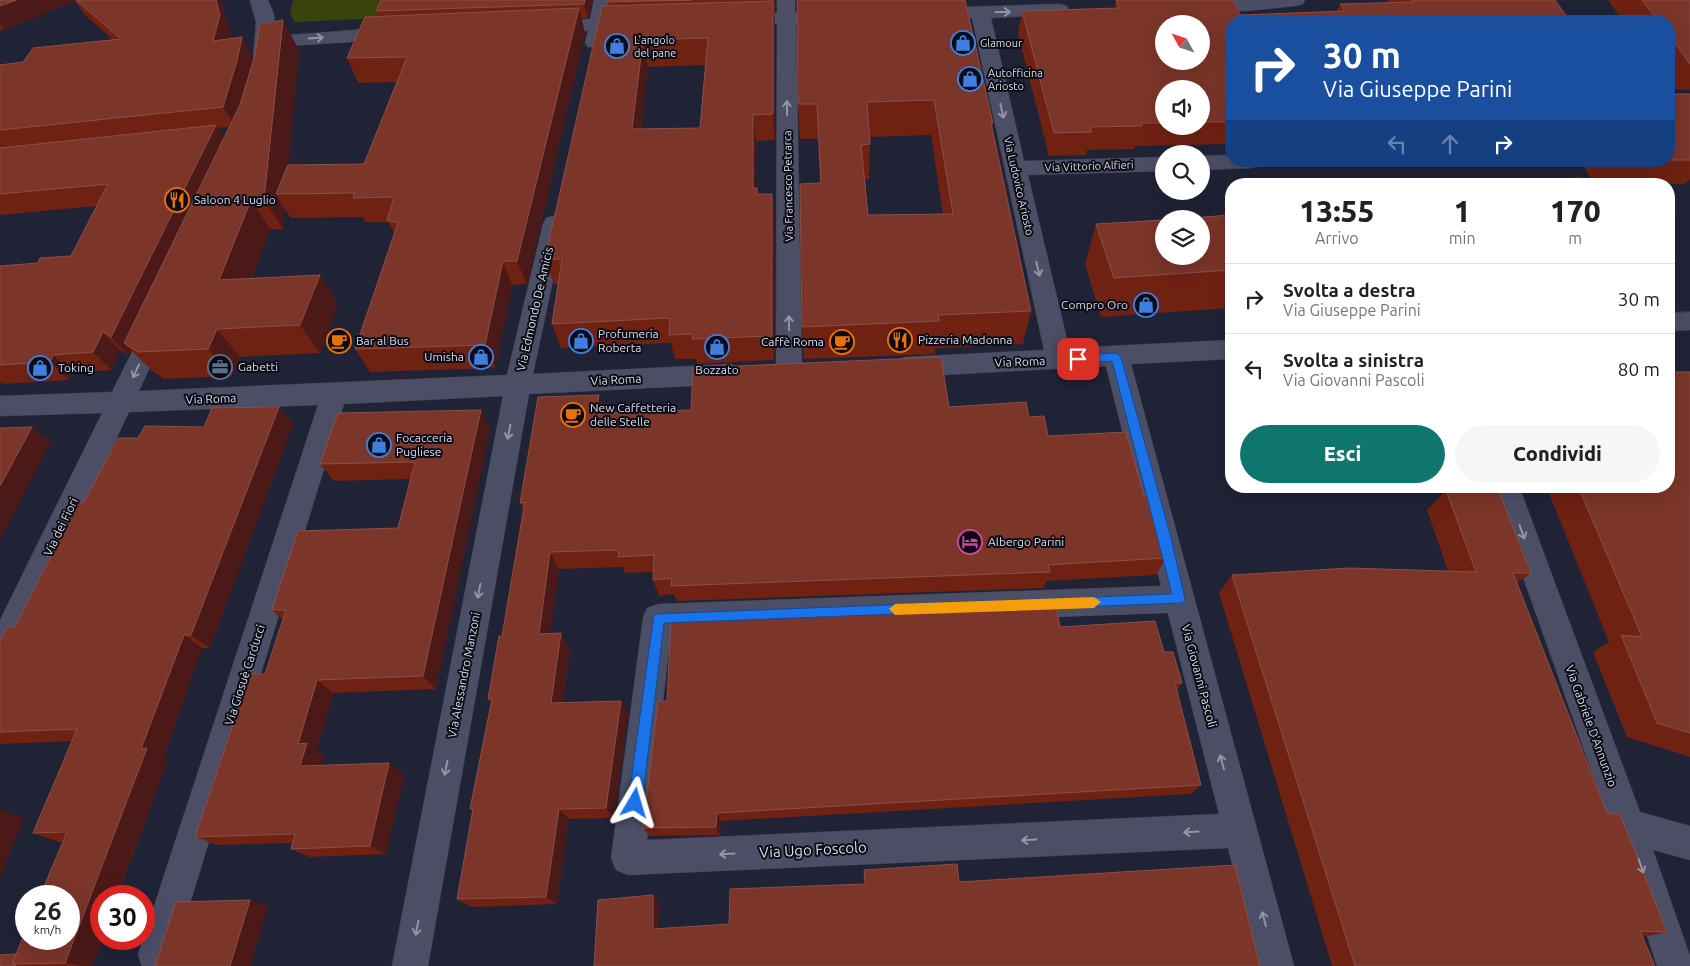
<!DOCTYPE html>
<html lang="it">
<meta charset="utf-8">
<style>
body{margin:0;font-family:Ubuntu,sans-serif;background:#f6f6f6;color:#222;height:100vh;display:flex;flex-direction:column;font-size:19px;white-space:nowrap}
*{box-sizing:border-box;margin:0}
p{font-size:16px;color:#767676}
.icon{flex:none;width:28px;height:28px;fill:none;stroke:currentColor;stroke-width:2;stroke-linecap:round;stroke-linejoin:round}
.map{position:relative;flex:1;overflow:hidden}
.drawer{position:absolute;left:1225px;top:178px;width:450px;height:315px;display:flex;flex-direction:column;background:#fff;border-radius:20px;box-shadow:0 5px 20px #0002}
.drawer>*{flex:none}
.hud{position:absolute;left:1225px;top:15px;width:450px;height:152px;border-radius:20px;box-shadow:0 5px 20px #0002;background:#1a4fa0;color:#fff;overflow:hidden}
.needle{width:32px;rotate:310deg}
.buttons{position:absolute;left:1155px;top:15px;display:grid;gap:10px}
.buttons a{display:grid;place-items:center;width:55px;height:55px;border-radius:50%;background:#fff;box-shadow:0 5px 20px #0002;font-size:25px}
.speed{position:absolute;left:15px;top:885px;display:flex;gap:10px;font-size:25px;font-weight:700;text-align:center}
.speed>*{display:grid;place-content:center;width:65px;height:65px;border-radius:50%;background:#fff;box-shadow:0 5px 20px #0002;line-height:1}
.speed small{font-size:12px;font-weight:400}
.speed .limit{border:8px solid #d22;background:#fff;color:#111}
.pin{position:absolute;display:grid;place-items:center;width:42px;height:42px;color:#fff;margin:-21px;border-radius:10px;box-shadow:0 2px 8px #0006}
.me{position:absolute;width:55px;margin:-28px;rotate:7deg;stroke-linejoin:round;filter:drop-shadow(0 0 4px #0008)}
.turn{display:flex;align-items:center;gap:18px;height:105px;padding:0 15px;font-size:22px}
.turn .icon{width:65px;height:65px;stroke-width:2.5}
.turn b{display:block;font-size:35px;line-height:42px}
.lanes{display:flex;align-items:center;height:48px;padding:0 15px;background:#0003;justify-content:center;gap:25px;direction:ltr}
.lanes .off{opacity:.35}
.eta{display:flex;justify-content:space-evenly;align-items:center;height:85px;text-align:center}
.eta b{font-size:30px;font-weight:800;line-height:35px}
.button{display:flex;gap:10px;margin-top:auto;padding:10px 15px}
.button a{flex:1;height:58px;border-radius:30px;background:#0f766e;color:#fff;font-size:20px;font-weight:800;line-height:58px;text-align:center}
.button a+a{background:#f6f6f6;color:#222}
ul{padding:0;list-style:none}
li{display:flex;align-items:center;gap:15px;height:70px;padding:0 15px;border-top:1px solid #e0e0e0}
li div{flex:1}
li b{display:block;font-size:19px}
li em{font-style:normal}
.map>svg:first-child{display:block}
.green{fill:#3a430b}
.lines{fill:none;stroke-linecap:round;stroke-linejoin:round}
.minor-casing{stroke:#3c3c4e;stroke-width:1}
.minor{fill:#4b4e65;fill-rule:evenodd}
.wall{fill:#6f2112;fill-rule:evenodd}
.shaded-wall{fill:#4b1917}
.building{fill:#7b3529;stroke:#8a4f48;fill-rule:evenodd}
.oneway{stroke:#9295a8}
.route{fill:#1a73e8;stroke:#114b97}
.slow{fill:#f59e0b}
.labels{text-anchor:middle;stroke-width:4;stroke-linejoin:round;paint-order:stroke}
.far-poi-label{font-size:11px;fill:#dadcea;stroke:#0b0c15;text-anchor:start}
.far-street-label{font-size:11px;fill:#dadcea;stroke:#0b0c15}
.poi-label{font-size:12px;fill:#dadcea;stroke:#0b0c15;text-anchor:start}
.street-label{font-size:12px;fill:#dadcea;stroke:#0b0c15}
.near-street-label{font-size:15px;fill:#dadcea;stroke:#0b0c15}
</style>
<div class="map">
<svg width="1690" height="966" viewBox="0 0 1690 966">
<rect width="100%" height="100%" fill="#202236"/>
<!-- green -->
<path class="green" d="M293,0H392L385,18L295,22L290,14Z"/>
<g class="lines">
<defs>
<path id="minor" d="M250,0H268L274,14L275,36L395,27L402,29L405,33L402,37L395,39L274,47L270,63H256L253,59L256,22Z
M594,0H612L609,19H642L644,23L642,27L607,30L602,47H588L585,43L588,31L546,33L539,31L537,27L539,23L546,21L590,19Z
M777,0H795V13H842L844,17L842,21L796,24L802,372L798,379L789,382L780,379L776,372L777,24H731L729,20L731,16L777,13Z
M1198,0H1305L1303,4L1296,6L1246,11L1191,10L1189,6L1191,2Z
M1060,4L1067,6L1069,10L1067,14L991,18L1024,161L1164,157V171L1028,175L1069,348L1231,340V359L1131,364L1294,966H1258L1228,848L628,875L616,870L611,858L643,618L647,608L658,604L1161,586L1106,366L906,377L897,374L893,367L897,360L906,357L1044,350L972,18L930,20L923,18L921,14L923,10L930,8ZM1168,613L1219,814L647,840L671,631Z
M1231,155V161H1263L1260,166L1252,168L1201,170V156Z
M554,216L562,218L565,224L533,374L730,364L739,367L743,374L739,381L730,384L529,394L428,966H392L503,396L344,404L174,955L170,966H142L138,955L318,405L129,412L11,662L0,666V620L102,413L0,416V396L112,392L148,320L157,317L166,320L169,326L139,391L507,375L543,224L546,218Z
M1690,312V330L1669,331V313Z
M1491,486H1519L1640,812L1690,826V860L1653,850L1690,956V966H1657L1611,826Z"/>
</defs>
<!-- minor casing -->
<use href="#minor" class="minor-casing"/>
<!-- minor -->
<use href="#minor" class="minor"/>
</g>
<!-- wall -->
<path class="wall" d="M0,0H221L231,34L230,39L253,57L250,71L299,50L288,165L364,164L397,82L358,83L347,58L379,16L376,11L381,0H593L588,18H581L585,33L527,284L512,285L495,368L370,372L355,349L394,233L388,222H366L363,217L291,218L284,208L283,229H270L252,278L320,275L338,304L320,353L240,357L232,376L164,379L151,370L131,350L128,355L120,350L111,370L72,373L69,380L3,384L0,382V266L38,263L71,256L97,206L0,215V65L23,62L113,40L85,15L75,1L4,30H0ZM229,127L224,137L218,128Z
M608,0H776L775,12H774L775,27V140L756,141L755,188H757L758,194H772L775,220L774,360L697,364L696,359H675L671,343L561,348L552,324L558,284H554L545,259L608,5ZM705,65L700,128L641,129L648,67Z
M965,0L993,123L992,130L1031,311L1023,344L935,348V354L804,359L802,327L820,183L818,139H800L798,104ZM931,135L943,214L868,215L864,179H869L870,144V137Z
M1116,0H1233L1240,15L1337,11L1340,4L1389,3L1388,2L1389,0H1555L1231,21V144L1135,146L1134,149L1087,150L1086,155L1049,156L1018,34L1022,11L1114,8ZM1164,89H1201V126H1164Z
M1608,0H1690V90L1672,89L1669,84V21H1623Z
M1669,94H1690V179L1685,184L1593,182L1580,161H1669Z
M1231,215V308L1101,317L1085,264L1096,224Z
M1690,372V757L1627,737L1593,652L1609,642L1546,486H1669Z
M279,407L293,424L210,648H202L164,757L168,759L92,966H0L16,954L63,842H59L33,833L72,741L0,744V641L15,627L84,502L138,438L204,427Z
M949,407L1029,417L1048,436L1144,496L1166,558L1156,575L1046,581L1044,588L677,601L674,594L659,596L653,580V572L625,573L623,567L559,569L550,633H561L570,648L563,703L621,701L628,714L614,818L569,819L557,904L471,907L457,899L473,811L470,809L492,702L488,699L502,636L523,509L520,503L605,413Z
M481,410L490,428L436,689L333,693L317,750L324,755L321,765L404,774L386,854L309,857L291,849L292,843L217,845L195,837L265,674L283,620L272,610L398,528L410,479L334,481L320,464Z
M1446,490L1531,573L1517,583L1607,813L1667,932L1643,937L1655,966H1332L1219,593L1232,575L1448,571L1427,510Z
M1060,627L1164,652L1182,683L1177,690L1201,785L1191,794L721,821L720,835L649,836L643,828L667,701Z"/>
<!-- shaded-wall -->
<path class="shaded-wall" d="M16,0H74L75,1L4,30L0,24V6Z
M216,0H221L231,34L225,61L213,41Z
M585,0H593L588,18L584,4Z
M774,0H776L775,12Z
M773,1L775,27V140L773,114Z
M579,8L585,33L527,284L517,261Z
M283,20L299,50L286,194H276L284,208L283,229L264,199Z
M242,37L253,57L249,80L236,126L223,107Z
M643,40L648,67L638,155L632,129Z
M753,115L756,141L755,214L753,188Z
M216,125L229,144L124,343L131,350L128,355L111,337Z
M772,194L775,220L774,360L772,336Z
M251,200L270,229L240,308L219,280Z
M503,261L512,285L495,368L485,345Z
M320,275L338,304L320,353L300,325Z
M217,329L240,357L232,376L208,349Z
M103,332L120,350L111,370L93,352Z
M53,355L72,373L69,380L50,362Z
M599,395L605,414L596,413Z
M279,407L293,424L210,648L191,635Z
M481,410L490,428L436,689L423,676Z
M32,427L51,442L0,540V486Z
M550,552L559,569L548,649L539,634Z
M561,633L570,648L561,716L551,703Z
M184,635L202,648L164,757L168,759L117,896H101L102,939L92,966H84L65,963L141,749Z
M317,680L333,693L317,750L324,755L318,777L300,766L298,744Z
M621,701L628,714L614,818L606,808Z
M389,763L404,774L386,854L370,846Z
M559,809L569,819L557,904L546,897Z
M0,810L24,818L0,878Z
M717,813L721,821L720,835L716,827Z
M653,895L659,901L658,934L653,929Z
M250,900L268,906L251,966H230Z"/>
<!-- building -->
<path class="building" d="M0,0H16L0,6Z
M76,0H216L220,15L213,41L242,37L237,61L223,107L0,130V65L23,62L33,48L121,39Z
M381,0H585L584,4L376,11Z
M608,0H692L607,2Z
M797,0H965L993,123H991L1031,311L938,315L939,321L802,327L800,184L821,183L817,104H798ZM934,100L953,214L868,215L861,145L870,144L867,102Z
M1116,0H1233L1240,15L1345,11L1340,4L1413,2L1412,0H1555L1570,21H1231V122H1201V89H1164V123H1141L1142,126L1090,127L1092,132L1054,133L1022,11L1119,8ZM1164,24H1201V61H1164Z
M1642,0H1690V64L1669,35V21H1658Z
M773,1V114L753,115V188H757V194H772V336L692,339L693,334L669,335L670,318L552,324L562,259H545L602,6ZM708,38L700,128L632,129L643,40Z
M579,8L517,261H503L485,345L355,349L398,223L387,220L394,197L353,198L355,193L276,194L288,165L364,164L407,57L347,58L365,17Z
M283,20L264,199L251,200L219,280L320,275L300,325L217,329L208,349L138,352L124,343L240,105L255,55L260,24Z
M1669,94H1690V160H1669Z
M216,125L111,337L103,332L93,352L53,355L50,362L0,365V266L38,263L40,258L71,256L108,184L0,194V148Z
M1581,178L1584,184H1525L1523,181Z
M1231,215V270L1114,278L1096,224L1164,220V256H1201V219H1178Z
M941,357L949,407L1026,402L1029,417L1044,416L1048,436L1126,432L1144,496L1149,495L1166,558L1048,565L1050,572L671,586L672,578L653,580L654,555L618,557L619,550L550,552L539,634L561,633L551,703L621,701L606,808L559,809L546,897L457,899L473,809H470L492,699H488L499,636H502L525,502L520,503L538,397L599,395L596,413L691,410L693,368Z
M1669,372H1690V733L1657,723L1621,635L1642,637L1578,486H1669Z
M279,407L191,635H184L141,749L147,748L65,963L12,964L26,930V939H69V896H40L67,832L33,833L77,729L0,732V641L7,627H15L78,503L84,502L118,438H138L145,426L204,427L212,408Z
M481,410L423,676L317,680L298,744L307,743L300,766L389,763L370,846L291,849L295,834L195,837L250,674H265L286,610H272L298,531L398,528L415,462L320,464L338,413Z
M32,427L0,486V428Z
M1446,490L1499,492L1531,573H1513L1607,813L1620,814L1667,932L1640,931L1655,966H1355L1232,575L1350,568L1476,572Z
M1056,606L1060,627L1155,621L1164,652H1173L1182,683H1175L1201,785L717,813L716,827L643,828L658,701H667L671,620Z
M957,864L959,882L1235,865L1260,966H594L598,900L653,895V929L729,924L730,889L865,884L864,870Z
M250,900L230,966H155L176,902Z
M16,954L12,964L16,965L15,966H0V955Z"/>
<!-- one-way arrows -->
<defs><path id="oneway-shaft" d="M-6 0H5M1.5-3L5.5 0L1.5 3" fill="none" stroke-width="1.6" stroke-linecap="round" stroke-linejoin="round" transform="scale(1.25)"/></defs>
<g class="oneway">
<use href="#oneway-shaft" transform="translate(1003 12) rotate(-2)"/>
<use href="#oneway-shaft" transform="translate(316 38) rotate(-4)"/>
<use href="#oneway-shaft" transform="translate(787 108) rotate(-91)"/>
<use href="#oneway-shaft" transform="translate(1002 111) rotate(77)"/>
<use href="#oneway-shaft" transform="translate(1038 269) rotate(77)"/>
<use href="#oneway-shaft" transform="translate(789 323) rotate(-91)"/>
<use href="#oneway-shaft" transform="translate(136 371) rotate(115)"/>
<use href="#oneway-shaft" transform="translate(509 432) rotate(101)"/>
<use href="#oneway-shaft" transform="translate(1522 532) rotate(70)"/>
<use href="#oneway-shaft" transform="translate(479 591) rotate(101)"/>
<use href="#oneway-shaft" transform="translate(1222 762) rotate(-105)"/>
<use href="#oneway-shaft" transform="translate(446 768) rotate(101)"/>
<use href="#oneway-shaft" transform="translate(1191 832) rotate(177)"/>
<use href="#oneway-shaft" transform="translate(1029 840) rotate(177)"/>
<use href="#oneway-shaft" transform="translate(727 854) rotate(177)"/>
<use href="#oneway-shaft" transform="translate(1641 866) rotate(71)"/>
<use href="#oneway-shaft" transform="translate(1264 919) rotate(-105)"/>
<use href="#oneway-shaft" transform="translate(417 928) rotate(101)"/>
</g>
<!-- route -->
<path class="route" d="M1116,353L1121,357L1170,534L1185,599L1183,603L664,623L642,803L640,808L635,810L630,808L628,803L654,614L1172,594L1112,361L1078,363L1073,359L1078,355Z"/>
<!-- slow -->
<path class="slow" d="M1094,597L1101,602L1094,608L895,615L889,609L895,604Z"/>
<!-- icons -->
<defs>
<symbol id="shop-ring" viewBox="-11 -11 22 22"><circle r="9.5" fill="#0b0c15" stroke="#3f7fe0" stroke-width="1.5"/><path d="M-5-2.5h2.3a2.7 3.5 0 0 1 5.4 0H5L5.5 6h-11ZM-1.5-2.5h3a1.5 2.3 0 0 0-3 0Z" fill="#3f7fe0"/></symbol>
<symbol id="restaurant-ring" viewBox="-11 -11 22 22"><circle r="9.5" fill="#0b0c15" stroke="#e8710a" stroke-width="1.5"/><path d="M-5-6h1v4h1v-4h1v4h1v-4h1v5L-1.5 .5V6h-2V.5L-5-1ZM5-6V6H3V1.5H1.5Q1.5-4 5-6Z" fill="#e8710a"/></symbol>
<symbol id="cafe-ring" viewBox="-11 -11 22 22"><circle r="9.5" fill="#0b0c15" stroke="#e8710a" stroke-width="1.5"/><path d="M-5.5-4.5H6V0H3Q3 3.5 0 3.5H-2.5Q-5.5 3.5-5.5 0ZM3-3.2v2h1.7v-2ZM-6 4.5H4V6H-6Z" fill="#e8710a"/></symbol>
<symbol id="office-ring" viewBox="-11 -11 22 22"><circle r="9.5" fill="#0b0c15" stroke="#5c6f8a" stroke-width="1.5"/><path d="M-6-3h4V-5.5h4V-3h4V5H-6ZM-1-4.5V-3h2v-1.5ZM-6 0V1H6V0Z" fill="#5c6f8a"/></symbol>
<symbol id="hotel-ring" viewBox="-11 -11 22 22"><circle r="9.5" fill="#0b0c15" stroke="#d1479c" stroke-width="1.5"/><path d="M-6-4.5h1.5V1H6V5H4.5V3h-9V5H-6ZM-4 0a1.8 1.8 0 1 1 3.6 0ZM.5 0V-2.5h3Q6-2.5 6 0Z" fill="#d1479c"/></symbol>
</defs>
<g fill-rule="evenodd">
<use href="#shop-ring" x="949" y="29" width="28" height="28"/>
<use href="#shop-ring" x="603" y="32" width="28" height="28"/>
<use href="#shop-ring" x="956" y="65" width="28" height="28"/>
<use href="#restaurant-ring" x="163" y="186" width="28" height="28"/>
<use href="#shop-ring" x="1132" y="291" width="28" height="28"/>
<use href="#restaurant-ring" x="886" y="326" width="28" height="28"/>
<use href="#cafe-ring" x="325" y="327" width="28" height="28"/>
<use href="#shop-ring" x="567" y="327" width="28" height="28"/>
<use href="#cafe-ring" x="828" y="328" width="28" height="28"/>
<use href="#shop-ring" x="703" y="333" width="28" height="28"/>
<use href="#shop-ring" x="467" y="343" width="28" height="28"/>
<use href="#office-ring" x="206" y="353" width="28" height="28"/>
<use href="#shop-ring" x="26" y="354" width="28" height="28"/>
<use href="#cafe-ring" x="559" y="401" width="28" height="28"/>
<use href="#shop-ring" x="365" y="431" width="28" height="28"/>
<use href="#hotel-ring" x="956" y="528" width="28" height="28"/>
</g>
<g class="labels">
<!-- far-poi labels -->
<g class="far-poi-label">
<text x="634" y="44">L'angolo<tspan x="634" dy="13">del pane</tspan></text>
<text x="980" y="47">Glamour</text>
<text x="988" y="77">Autofficina<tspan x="988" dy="13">Ariosto</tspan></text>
</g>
<!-- far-street labels -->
<g class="far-street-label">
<text transform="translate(1089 166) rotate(-2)" y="4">Via Vittorio Alfieri</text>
<text transform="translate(788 186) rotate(-91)" y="4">Via Francesco Petrarca</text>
<text transform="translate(1019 186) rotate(77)" y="4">Via Ludovico Ariosto</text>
</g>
<!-- poi labels -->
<g class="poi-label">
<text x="194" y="204">Saloon 4 Luglio</text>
<text x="1128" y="309" text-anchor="end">Compro Oro</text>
<text x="598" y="338">Profumeria<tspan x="598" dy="14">Roberta</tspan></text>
<text x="918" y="344">Pizzeria Madonna</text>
<text x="356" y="345">Bar al Bus</text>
<text x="824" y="346" text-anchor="end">Caffè Roma</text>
<text x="464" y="361" text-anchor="end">Umisha</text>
<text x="238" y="371">Gabetti</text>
<text x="58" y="372">Toking</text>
<text x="717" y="374" text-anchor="middle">Bozzato</text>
<text x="590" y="412">New Caffetteria<tspan x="590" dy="14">delle Stelle</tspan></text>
<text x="396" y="442">Focacceria<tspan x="396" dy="14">Pugliese</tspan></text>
<text x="988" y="546">Albergo Parini</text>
</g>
<!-- street labels -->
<g class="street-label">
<text transform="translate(535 309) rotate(-77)" y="4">Via Edmondo De Amicis</text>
<text transform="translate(1020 362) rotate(-2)" y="4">Via Roma</text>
<text transform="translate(616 380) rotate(-3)" y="4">Via Roma</text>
<text transform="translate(211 399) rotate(-2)" y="4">Via Roma</text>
<text transform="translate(61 527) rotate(-64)" y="4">Via dei Fiori</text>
<text transform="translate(245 675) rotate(-72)" y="4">Via Giosuè Carducci</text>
<text transform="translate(464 675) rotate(-79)" y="4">Via Alessandro Manzoni</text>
<text transform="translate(1199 676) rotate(75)" y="4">Via Giovanni Pascoli</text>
<text transform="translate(1591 726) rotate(70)" y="4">Via Gabriele D'Annunzio</text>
</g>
<!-- near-street labels -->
<g class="near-street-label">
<text transform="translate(813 850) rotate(-3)" y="5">Via Ugo Foscolo</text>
</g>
</g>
</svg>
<div class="buttons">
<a><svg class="needle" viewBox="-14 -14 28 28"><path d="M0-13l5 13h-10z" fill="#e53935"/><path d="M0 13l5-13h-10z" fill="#767676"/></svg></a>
<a><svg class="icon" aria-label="sound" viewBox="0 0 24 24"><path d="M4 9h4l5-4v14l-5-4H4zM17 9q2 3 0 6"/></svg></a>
<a><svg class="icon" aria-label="search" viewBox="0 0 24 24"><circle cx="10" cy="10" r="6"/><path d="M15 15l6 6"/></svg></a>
<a><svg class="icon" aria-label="layers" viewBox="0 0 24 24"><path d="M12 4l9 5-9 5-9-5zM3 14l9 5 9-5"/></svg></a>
</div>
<div class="speed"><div>26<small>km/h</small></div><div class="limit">30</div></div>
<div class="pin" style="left:1078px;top:359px;background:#d93025"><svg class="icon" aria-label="arrive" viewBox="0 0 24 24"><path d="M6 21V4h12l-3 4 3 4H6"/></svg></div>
<svg class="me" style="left:635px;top:803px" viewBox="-20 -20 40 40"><path d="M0-17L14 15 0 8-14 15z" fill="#1a73e8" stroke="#fff" stroke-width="4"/></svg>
<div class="hud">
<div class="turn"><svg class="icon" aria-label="right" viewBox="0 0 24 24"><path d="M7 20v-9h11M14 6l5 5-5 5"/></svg><div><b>30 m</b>Via Giuseppe Parini</div></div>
<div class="lanes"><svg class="icon off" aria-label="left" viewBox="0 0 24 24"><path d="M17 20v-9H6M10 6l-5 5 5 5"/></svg><svg class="icon off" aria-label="ahead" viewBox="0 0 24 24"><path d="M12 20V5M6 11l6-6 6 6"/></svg><svg class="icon" aria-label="right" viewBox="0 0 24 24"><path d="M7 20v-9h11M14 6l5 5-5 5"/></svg></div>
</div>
<section class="drawer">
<div class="eta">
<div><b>13:55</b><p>Arrivo</p></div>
<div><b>1</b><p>min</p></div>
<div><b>170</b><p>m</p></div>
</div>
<ul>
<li><svg class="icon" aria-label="right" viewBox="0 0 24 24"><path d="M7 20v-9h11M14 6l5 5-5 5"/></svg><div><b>Svolta a destra</b><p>Via Giuseppe Parini</p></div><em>30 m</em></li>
<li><svg class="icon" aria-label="left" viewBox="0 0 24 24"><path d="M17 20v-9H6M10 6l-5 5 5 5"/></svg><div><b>Svolta a sinistra</b><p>Via Giovanni Pascoli</p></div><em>80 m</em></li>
</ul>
<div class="button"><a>Esci</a><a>Condividi</a></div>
</section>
</div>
